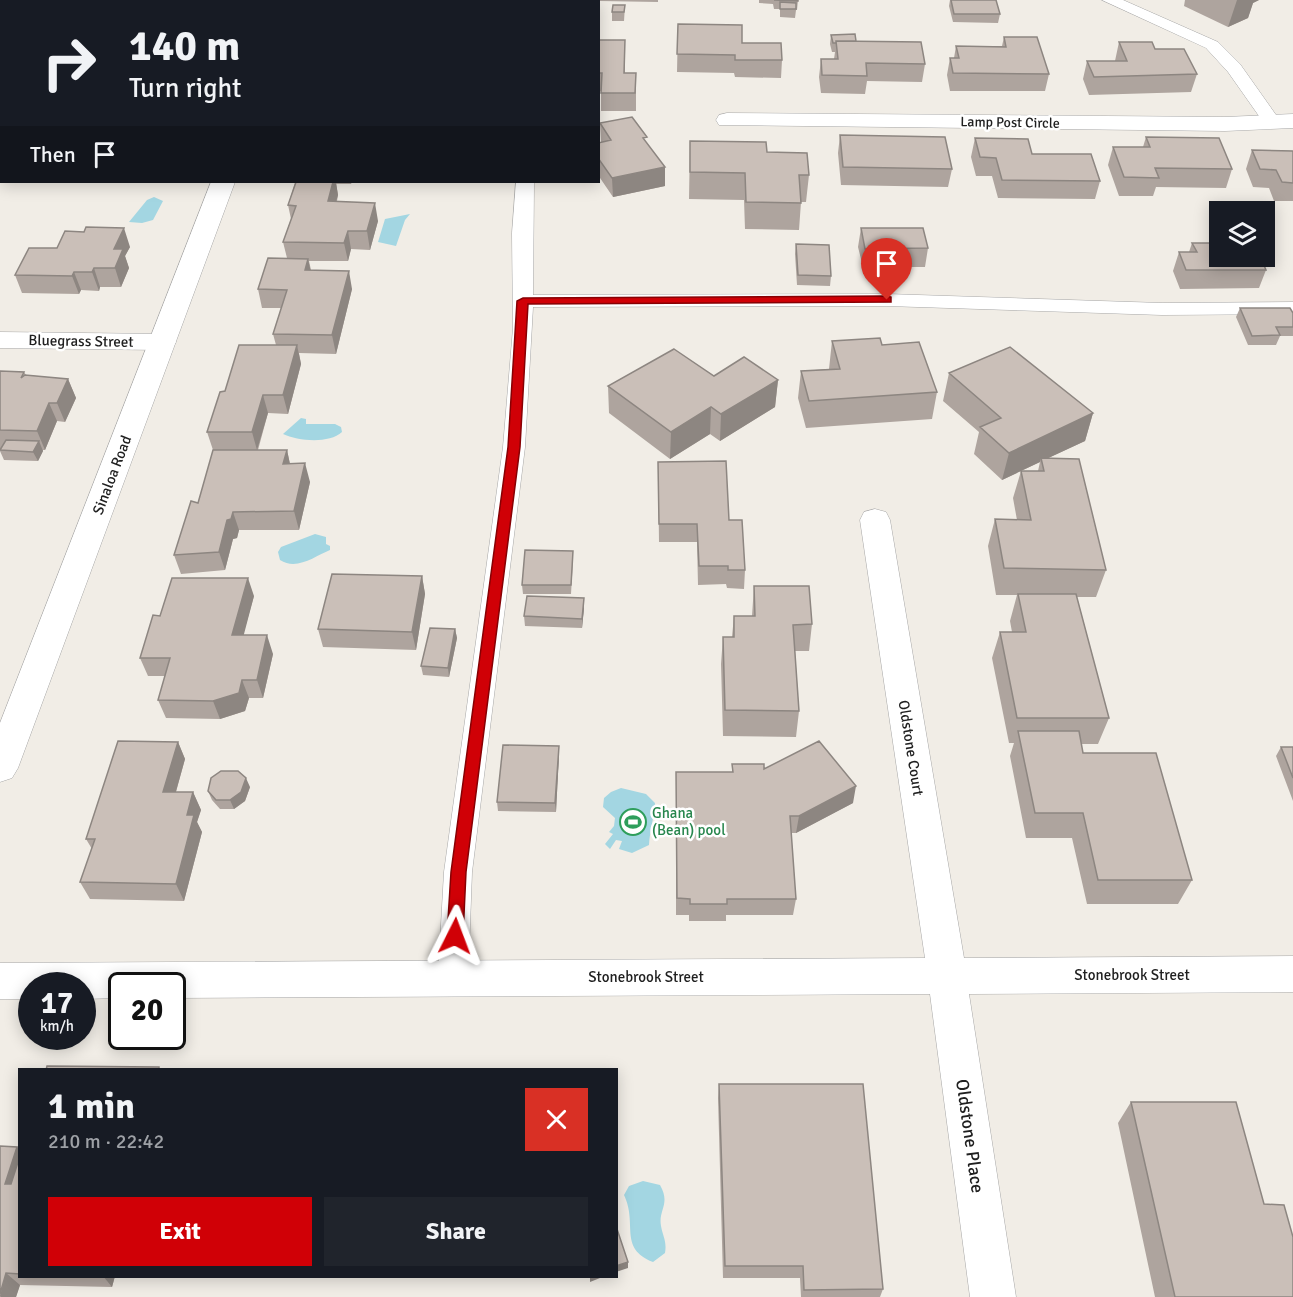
<!DOCTYPE html>
<meta charset="utf-8">
<style>
body{margin:0;font-family:Signika,sans-serif;background:#20242c;color:#f1f3f6;height:100vh;display:flex;flex-direction:column;font-size:22px;white-space:nowrap}
*{box-sizing:border-box;margin:0}
p{font-size:20px;color:#9ea1a6}
.icon{flex:none;width:33px;height:33px;fill:none;stroke:currentColor;stroke-width:2;stroke-linecap:round;stroke-linejoin:round}
.map{position:relative;flex:1;overflow:hidden}
.sheet{position:absolute;left:18px;top:1068px;width:600px;height:210px;display:flex;flex-direction:column;background:#171b24;border-radius:0px;box-shadow:0 3px 15px #0003}
.sheet>*{flex:none}
.hud{position:absolute;left:0px;top:0px;width:600px;height:183px;box-shadow:0 3px 15px #0003;background:#171b24;color:#f1f3f6;overflow:hidden}
.fabs{position:absolute;left:1209px;top:201px;display:grid;gap:12px}
.fabs a{display:grid;place-items:center;width:66px;height:66px;border-radius:0px;background:#171b24;box-shadow:0 3px 15px #0003;font-size:30px}
.speed{position:absolute;left:18px;top:972px;display:flex;gap:12px;font-size:30px;font-weight:700;text-align:center}
.speed>*{display:grid;place-content:center;width:78px;height:78px;border-radius:50%;background:#171b24;box-shadow:0 3px 15px #0003;line-height:1}
.speed small{font-size:15px;font-weight:400}
.speed .limit{border:3px solid #111;border-radius:9px;background:#fff;color:#111}
.pin{position:absolute;display:grid;place-items:center;width:51px;height:51px;color:#fff;margin:-62px -26px;border-radius:50% 50% 50% 0;rotate:-45deg;box-shadow:0 0 6px #0007}
.pin .icon{rotate:45deg}
.me{position:absolute;width:66px;margin:-33px;rotate:3deg;stroke-linejoin:round;filter:drop-shadow(0 0 4px #0008)}
.turn{display:flex;align-items:center;gap:21px;height:126px;padding:0 30px;font-size:27px}
.turn .icon{width:78px;height:78px;stroke-width:2.5}
.turn b{display:block;font-size:42px;line-height:51px}
.then{display:flex;align-items:center;height:57px;padding:0 30px;background:#0003;gap:12px;font-size:22px}
.round{display:grid;place-items:center;flex:none;width:63px;height:63px;border-radius:0px;background:#20242c}
.summary{display:flex;align-items:center;justify-content:space-between;height:102px;padding:0 30px}
h1{font-size:36px;font-weight:700;line-height:45px}
.action{display:flex;gap:12px;margin-top:auto;padding:12px 30px}
.action a{flex:1;height:69px;border-radius:0px;background:#d00006;color:#fff;font-size:24px;font-weight:700;line-height:69px;text-align:center}
.action a+a{background:#20242c;color:#f1f3f6}
.map>svg:first-child{display:block}
.water{fill:#a3d6e2}
.lines{fill:none;stroke-linecap:round;stroke-linejoin:round}
.service-casing{stroke:#a7a7a7;stroke-width:1}
.minor-casing{stroke:#a7a7a7;stroke-width:1}
.tertiary-casing{stroke:#a7a7a7;stroke-width:1}
.service{fill:#fff;fill-rule:evenodd}
.minor{fill:#fff;fill-rule:evenodd}
.tertiary{fill:#fff;fill-rule:evenodd}
.wall{fill:#aea49e;fill-rule:evenodd}
.shaded-wall{fill:#8d8681}
.building{fill:#cabfb8;stroke:#8d8681;stroke-width:1.5}
.route{fill:#d00006;stroke:#870004;stroke-width:1.5}
.labels{text-anchor:middle;stroke-width:5;stroke-linejoin:round;paint-order:stroke}
.far-street-label{font-size:14px;fill:#202020;stroke:#fff}
.street-label{font-size:15px;fill:#202020;stroke:#fff}
.leisure-label{font-size:15px;fill:#27864d;stroke:#fff;text-anchor:start}
.near-street-label{font-size:18px;fill:#202020;stroke:#fff}
</style>
<div class="map">
<svg width="1293" height="1297" viewBox="0 0 1293 1297">
<rect width="100%" height="100%" fill="#f1ede6"/>
<!-- water -->
<path class="water" d="M154,197L163,201L153,220L142,223L129,222L147,200Z
M410,214L405,220L396,246L378,242L385,219Z
M301,418L306,419V424H335L341,427L342,432C329,444 298,441 283,434Z
M315,534L326,537V544L330,546V550C315,556 297,571 280,560L278,552L281,547Z
M621,788L646,794L655,803C654,818 650,829 649,845L632,853L619,849L622,841L616,840L610,849L605,844L613,834L609,832L614,826L615,818L603,807L604,798L611,792Z
M643,1181L660,1185C671,1204 658,1210 661,1226C663,1237 667,1241 665,1253L653,1262C618,1248 638,1224 624,1195L629,1186Z"/>
<g class="lines">
<defs>
<path id="service" d="M539,0H555V2H539Z
M1102,0H1123L1218,42L1240,64L1281,122L1278,126H1266L1228,72L1206,48Z
M516,182H534L533,295L887,294L1162,303L1293,302V314L1162,315L887,306L533,307L525,447L472,872L468,978L464,988L453,992L442,988L438,978L444,872L503,447L513,328L512,233Z"/>
<path id="minor" d="M3,0H31L32,2H4Z
M727,113L1225,117L1293,114V128L1225,131L719,125L716,120L719,115Z
M0,332L162,334L172,336L176,342L172,348L162,350L0,348Z
M875,509L886,512L890,520L964,958L1293,956V992L969,994L1016,1297H970L930,994L172,998V986H122V998L82,999V986H32V999H0V963L925,958L860,520L864,512Z"/>
<path id="tertiary" d="M282,0H302V2H282Z
M211,182H235L18,768L12,778L0,782V723Z"/>
</defs>
<!-- service casing -->
<use href="#service" class="service-casing"/>
<!-- minor casing -->
<use href="#minor" class="minor-casing"/>
<!-- tertiary casing -->
<use href="#tertiary" class="tertiary-casing"/>
<!-- service -->
<use href="#service" class="service"/>
<!-- minor -->
<use href="#minor" class="minor"/>
<!-- tertiary -->
<use href="#tertiary" class="tertiary"/>
</g>
<!-- wall -->
<path class="wall" d="M600,0H658V2L600,1Z
M759,0H798L797,10H796L795,18L780,17V9H774L773,4L759,3Z
M950,0H996L1000,14L998,23L953,22L949,6Z
M1185,0H1259L1253,3L1248,18L1228,27L1184,6Z
M625,5L624,21H612V12Z
M678,24L742,43L782,60L781,78L735,77L734,73L677,72Z
M0,29L2,30V78H0Z
M831,35L856,41L925,64L922,82L867,81L865,94L821,93L819,77L821,59H834L835,52H832L830,44Z
M1004,37L1049,74L1045,91H950L947,75L950,58H954L956,46H1002Z
M598,40H625V73H636V111H601V91H598Z
M1119,42L1155,49L1197,74L1191,92L1089,95L1083,79L1087,61H1115Z
M600,123L647,143L665,186L613,197L598,175V143L601,142Z
M840,135L952,169L948,187L841,185L838,153Z
M1146,137L1232,169L1226,188L1156,187L1153,196H1119L1108,165L1113,147H1143Z
M975,138L1032,154L1100,181L1095,199L998,198L992,176H976L971,157Z
M690,141L767,152L809,175L806,202H801L799,230L745,229L744,200L689,199Z
M1252,150L1293,151V201H1274L1269,188L1253,187L1246,169Z
M295,182H352L351,184H336L338,195L337,201L378,221L370,250L351,249L348,261H309L311,270L352,289L336,354L299,353L301,364L288,414L268,413L258,450H287L290,464L310,482L299,530H239L237,538L233,539L225,570L181,574L174,555L198,503L213,450L207,432L225,391L276,345L273,334L281,308H262L258,289L287,258L283,242L291,219L288,205L295,183Z
M861,228L928,248L925,267H863L858,247Z
M1192,243L1266,270L1259,288L1180,289L1173,271L1179,252H1189Z
M796,244L831,276L830,286L797,285L795,254Z
M130,247L125,256L129,268L121,287H100L99,291L81,290L79,294L22,293L15,275L57,248Z
M1240,308L1293,313V336H1280L1276,345H1248L1236,317Z
M832,341L882,345L937,392L932,419L806,428L798,398L801,371L829,369Z
M0,371L24,372L26,375L68,379L76,398L65,422L57,421L45,450H43V451L38,461L4,460L0,451Z
M949,373L1093,413L1085,441L1048,458L1106,570L1096,597H1077L1109,718L1098,744H1081L1083,753L1192,880L1178,904H1087L1072,838H1026L1010,756L1014,743H1009L992,658L1000,632H1012L1010,621L1017,595H996L988,546L995,519L1017,520L1013,498L1021,471L1002,480L974,454L979,432L943,401ZM1040,462L1038,471H1021Z
M714,376L778,380L775,407L720,441L710,434L670,459L609,413L608,386Z
M658,462L729,520L745,570L744,589L727,588L726,584L698,585L697,542H659Z
M573,551V560L571,594H523L522,585Z
M422,576L425,594L416,650L323,647L318,629Z
M754,586L812,624L809,651H795L799,711L796,737L723,736L721,664L723,637H732L734,616H752Z
M254,596L243,635L273,654L263,698H249L245,711L220,719L166,718L158,700L165,676H148L140,658L160,616Z
M584,608L582,628L525,626L524,616Z
M455,629L457,638L449,677L423,675L421,666Z
M178,742L185,759L176,792H193L201,810L197,822L202,832L184,901L90,899L80,882L92,849L86,839Z
M1281,747H1293V801L1276,756Z
M559,755L556,812L498,811L497,802Z
M732,764L764,769L853,803L796,833H791L796,899L793,915H726V921H689V915H676V772H732Z
M250,787L245,801L234,809H220L212,800L208,791Z
M719,1084L883,1289L880,1297H801L800,1278H723L718,1098Z
M1131,1102L1264,1204L1293,1297H1155L1118,1123Z
M0,1146L17,1147L20,1149V1276H115L112,1287L20,1285L16,1297H0Z"/>
<!-- shaded-wall -->
<path class="shaded-wall" d="M1237,0H1259L1253,3L1248,18L1228,27Z
M1,29L2,51L0,52V30Z
M665,167V186L613,197L612,178Z
M333,182H336L338,195L331,219L328,201Z
M375,203L378,221L370,250L367,231Z
M124,228L130,247L125,256L129,268L121,287L115,268L114,249Z
M348,231L351,249L348,261L344,243Z
M308,259L312,277L305,270Z
M94,268L100,287L99,291L92,272Z
M349,271L352,289L336,354L332,335Z
M74,272L81,290L79,294L72,276Z
M297,345L301,364L288,414L283,395Z
M68,379L76,398L65,422L57,403Z
M778,380L775,407L720,441L721,414Z
M263,395L268,413L257,450L252,432Z
M49,403L57,421L45,450L37,431Z
M711,407L710,434L670,459L671,432Z
M1093,413L1085,441L1042,461L1041,458L1040,462L1002,480L1009,453Z
M39,441L43,451L38,461L33,452Z
M287,450L291,469L283,464Z
M305,463L310,482L299,530L294,511Z
M233,512L239,530L237,538L233,539L225,570L219,552L227,520Z
M422,576L425,594L416,650L412,632Z
M248,578L254,596L239,653L232,635Z
M584,598V608L582,628V619Z
M455,629L457,638L449,677L448,668Z
M267,635L273,654L263,698L257,680Z
M242,680L249,698L245,711L220,719L213,701Z
M178,742L185,759L171,809L163,792Z
M559,746V755L556,812L555,803Z
M246,778L250,787L245,801L234,809L230,800Z
M856,786L853,803L796,833L799,816Z
M193,792L201,810L197,822L202,832L184,901L176,884L187,815Z
M17,1147L20,1149V1193L5,1184Z
M628,1262V1268L616,1272V1266Z
M6,1273L20,1285L16,1297H1L0,1296Z
M103,1276H115L112,1287Z
M590,1276H605L590,1282Z"/>
<!-- building -->
<path class="building" d="M349,0H403V2H348Z
M774,0H798V1Z
M951,0H996L1000,14H954Z
M780,2L796,3V9H780Z
M613,5H625L624,12H612Z
M678,24L742,25V43H781L782,60H735V55L677,54Z
M855,34L856,41H836V43H833L831,35Z
M1004,37H1037L1049,74L953,73L950,58H959L956,46L1006,47Z
M598,40H625L624,73H636L635,93H601L602,73H598Z
M836,41L921,42L925,64L866,63L867,76L822,75L821,59H838Z
M1,42L2,60H0V44Z
M1119,42H1152L1155,49H1184L1197,74L1094,77L1087,61H1127Z
M632,117L647,137L643,138L665,167L612,178L598,158V143L611,140L600,123Z
M840,135L945,137L952,169L843,167Z
M1146,137L1219,138L1232,169L1155,168L1159,178L1124,177L1113,147H1150Z
M975,138L1028,139L1032,154H1091L1100,181L1002,180L996,158L980,157Z
M690,141L766,142L767,152L807,153L809,175H799L801,203L746,202L745,173L690,172Z
M1252,150L1293,151V183L1282,182L1276,170L1260,169Z
M296,182H333L328,201L375,203L367,231H348L344,243L283,242L296,206L288,205Z
M86,227L124,228L114,249H123L115,268H94L92,272H74L72,276L15,275L29,248H57L65,231L84,232Z
M861,228H923L928,248L865,249Z
M1192,243H1220V256H1260L1266,270H1186L1179,252H1197Z
M796,244L829,245L831,276L798,275Z
M268,258L308,259L305,270L349,271L332,335L273,334L287,290L258,289Z
M1240,308H1290L1293,313V327H1276L1280,335L1252,336Z
M880,338L882,345L919,342L937,392L809,401L801,371L840,369L832,341Z
M239,345H297L283,395H263L252,432H207L220,392L225,391Z
M1010,347L1093,413L1009,453L980,427L1001,418L949,373Z
M674,349L714,376L744,357L778,380L721,414L711,407L671,432L608,386Z
M0,371L24,372L21,378L25,375L68,379L57,403H49L37,431L0,430Z
M6,440L39,441L33,452L0,450Z
M213,450H287L283,464L305,463L294,511L233,512L231,519L227,520L219,552L174,555L191,501L198,503Z
M1041,458L1079,459L1106,570L1004,568L995,519L1031,520L1021,471H1044Z
M726,461L729,520H742L745,570H728V566H699L697,524H659L658,462Z
M525,550L573,551L571,585H522Z
M332,574L422,576L412,632L318,629Z
M172,578H248L232,635H267L257,680H242L239,693L213,701L158,700L170,658H140L153,615L160,616Z
M754,586H809L812,624L793,625L799,711L725,710L723,637H734V616H755Z
M1018,594H1076L1109,718H1017L1000,632H1026Z
M527,596L584,598L582,619L524,616Z
M430,628L455,629L448,668L421,666Z
M1018,731H1079L1083,753H1156L1192,880H1098L1083,813H1035Z
M118,741L178,742L163,792H193L187,815H194L176,884L80,882L95,839H86Z
M819,741L856,786L799,816H790L796,899H727V904H690V899L677,898L676,772H733L732,764H764V769Z
M503,745L559,746L555,803L497,802Z
M1281,747H1293V778Z
M221,771H238L246,778L241,792L230,800H216L208,791L211,778Z
M47,1066L159,1067V1070H46Z
M719,1084H863L883,1289L804,1290L803,1266H725Z
M1131,1102H1236L1264,1204L1284,1205L1293,1237V1297H1175Z
M0,1146L17,1147L5,1184H11L20,1156V1274L6,1273L0,1294Z
M616,1226L628,1262L616,1266Z"/>
<!-- route -->
<path class="route" d="M887,296L891,297V302L528,304L520,447L466,872L463,936L461,941H450L447,936L451,872L508,447L517,301L523,298Z"/>
<!-- icons -->
<defs>
<symbol id="stadium-ring" viewBox="-11 -11 22 22"><circle r="9.5" fill="#fff" stroke="#2e9e5b" stroke-width="1.5"/><path d="M0-5a6.5 5 0 1 0 0 10a6.5 5 0 1 0 0-10ZM-3.5-1.8h7v3.6h-7Z" fill="#2e9e5b"/></symbol>
</defs>
<g fill-rule="evenodd">
<use href="#stadium-ring" x="618" y="807" width="30" height="30"/>
</g>
<g class="labels">
<!-- far-street labels -->
<g class="far-street-label">
<text transform="translate(1010 122) rotate(1)" y="5">Lamp Post Circle</text>
</g>
<!-- street labels -->
<g class="street-label">
<text transform="translate(81 341) rotate(1)" y="5">Bluegrass Street</text>
<text transform="translate(112 475) rotate(-69)" y="5">Sinaloa Road</text>
<text transform="translate(911 748) rotate(81)" y="5">Oldstone Court</text>
<text x="1132" y="980">Stonebrook Street</text>
<text x="646" y="982">Stonebrook Street</text>
</g>
<!-- leisure labels -->
<g class="leisure-label">
<text x="652" y="818">Ghana<tspan x="652" dy="17">(Bean) pool</tspan></text>
</g>
<!-- near-street labels -->
<g class="near-street-label">
<text transform="translate(970 1136) rotate(82)" y="6">Oldstone Place</text>
</g>
</g>
</svg>
<div class="fabs">
<a><svg class="icon" aria-label="layers" viewBox="0 0 24 24"><path d="M12 4l9 5-9 5-9-5zM3 14l9 5 9-5"/></svg></a>
</div>
<div class="speed"><div>17<small>km/h</small></div><div class="limit">20</div></div>
<div class="pin" style="left:887px;top:300px;background:#d93025"><svg class="icon" aria-label="arrive" viewBox="0 0 24 24"><path d="M6 21V4h12l-3 4 3 4H6"/></svg></div>
<svg class="me" style="left:455px;top:936px" viewBox="-20 -20 40 40"><path d="M0-17L14 15 0 8-14 15z" fill="#d00006" stroke="#fff" stroke-width="4"/></svg>
<div class="hud">
<div class="turn"><svg class="icon" aria-label="right" viewBox="0 0 24 24"><path d="M7 20v-9h11M14 6l5 5-5 5"/></svg><div><b>140 m</b>Turn right</div></div>
<div class="then">Then<svg class="icon" aria-label="arrive" viewBox="0 0 24 24"><path d="M6 21V4h12l-3 4 3 4H6"/></svg></div>
</div>
<section class="sheet">
<div class="summary"><div><h1>1 min</h1><p>210 m · 22:42</p></div><a class="round" style="background:#d93025;color:#fff"><svg class="icon" aria-label="close" viewBox="0 0 24 24"><path d="M6 6l12 12M18 6L6 18"/></svg></a></div>
<div class="action"><a>Exit</a><a>Share</a></div>
</section>
</div>
